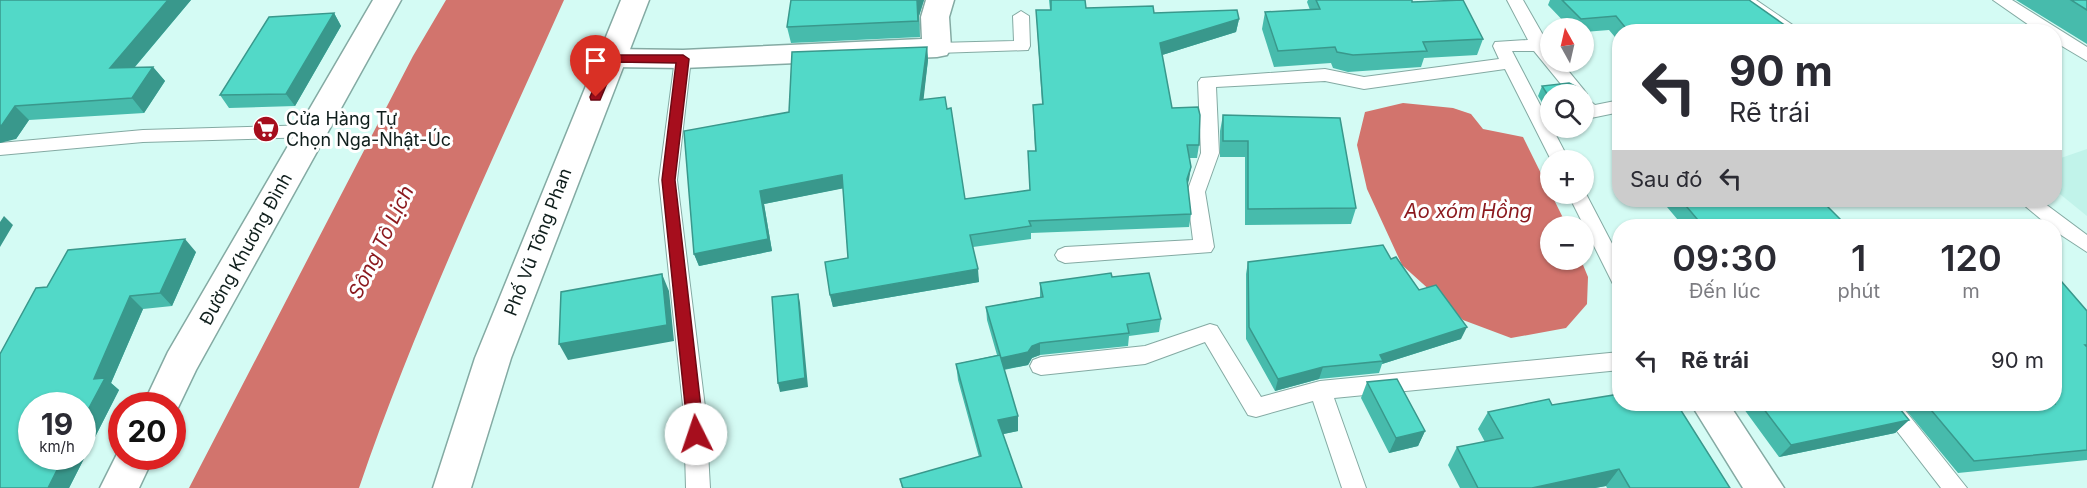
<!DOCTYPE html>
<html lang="vi">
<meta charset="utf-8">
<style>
body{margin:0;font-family:Inter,sans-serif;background:#f7f7f7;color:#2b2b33;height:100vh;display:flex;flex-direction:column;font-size:22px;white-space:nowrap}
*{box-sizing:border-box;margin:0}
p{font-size:20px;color:#7c7c81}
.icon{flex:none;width:33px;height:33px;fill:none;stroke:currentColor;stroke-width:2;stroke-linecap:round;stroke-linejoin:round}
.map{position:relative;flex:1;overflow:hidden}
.details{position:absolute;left:1612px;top:219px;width:450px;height:192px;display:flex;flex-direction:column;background:#fff;border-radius:24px;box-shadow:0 2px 4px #0004}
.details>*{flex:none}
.hud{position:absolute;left:1612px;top:24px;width:450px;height:183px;border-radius:24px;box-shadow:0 2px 4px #0004;background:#fff;color:#2b2b33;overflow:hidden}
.needle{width:39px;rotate:352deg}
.tools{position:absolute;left:1540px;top:18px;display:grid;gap:12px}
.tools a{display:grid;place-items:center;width:54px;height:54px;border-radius:50%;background:#fff;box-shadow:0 2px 4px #0004;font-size:30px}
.speed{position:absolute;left:18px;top:392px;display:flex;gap:12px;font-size:30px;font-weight:700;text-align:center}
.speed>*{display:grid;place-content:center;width:78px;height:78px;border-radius:50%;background:#fff;box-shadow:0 2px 4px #0004;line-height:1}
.speed small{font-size:15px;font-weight:400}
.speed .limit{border:9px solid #d22;background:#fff;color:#111}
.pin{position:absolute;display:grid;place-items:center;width:51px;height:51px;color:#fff;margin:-62px -26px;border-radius:50% 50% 50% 0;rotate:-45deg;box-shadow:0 0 6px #0007}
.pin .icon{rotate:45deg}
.me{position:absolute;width:66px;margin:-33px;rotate:356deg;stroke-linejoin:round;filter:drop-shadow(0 0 4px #0008)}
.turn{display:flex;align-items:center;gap:21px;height:126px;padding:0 18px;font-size:27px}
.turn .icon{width:78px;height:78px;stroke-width:2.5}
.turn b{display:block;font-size:42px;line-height:51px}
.then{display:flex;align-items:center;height:57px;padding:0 18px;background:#0003;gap:12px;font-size:22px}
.eta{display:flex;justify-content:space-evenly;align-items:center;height:102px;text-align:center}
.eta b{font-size:36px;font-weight:600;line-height:42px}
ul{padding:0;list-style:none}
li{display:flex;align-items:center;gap:18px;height:78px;padding:0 18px}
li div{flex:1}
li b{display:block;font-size:22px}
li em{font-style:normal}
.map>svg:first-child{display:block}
.built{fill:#c1f3ea}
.water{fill:#d2746d}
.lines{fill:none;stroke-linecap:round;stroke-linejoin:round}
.lane-casing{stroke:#84aaa3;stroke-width:2}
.street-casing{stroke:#84aaa3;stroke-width:3}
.secondary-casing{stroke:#84aaa3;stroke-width:3}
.lane{fill:#fff;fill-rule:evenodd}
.street{fill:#fff;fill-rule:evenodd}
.secondary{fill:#fff;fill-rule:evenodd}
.wall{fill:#47bbac}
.shaded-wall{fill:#39988c}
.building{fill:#52d9c8;stroke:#39988c;stroke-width:1.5}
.route{fill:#a60e1d;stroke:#6c0913;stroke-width:1.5}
.labels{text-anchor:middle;stroke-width:6;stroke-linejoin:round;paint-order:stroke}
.poi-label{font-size:18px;fill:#0f1e1c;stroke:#fff;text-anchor:start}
.street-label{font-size:18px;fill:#0f1e1c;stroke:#fff}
.water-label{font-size:20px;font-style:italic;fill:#8b181d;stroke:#fff}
</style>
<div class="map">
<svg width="2087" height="488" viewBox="0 0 2087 488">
<rect width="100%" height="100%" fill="#d4fbf4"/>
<!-- built -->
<path class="built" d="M2087,149V216L2055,190V160Z"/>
<!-- water -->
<path class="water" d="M446,0H564C492,161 416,321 359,488H189L413,56Z
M1403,103L1453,108L1471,114L1483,129L1523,137L1567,226H1551V260H1581L1588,277L1587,304L1566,328L1511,338L1463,320L1402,265L1367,189L1357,145L1365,112Z"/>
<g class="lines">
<defs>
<path id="lane" d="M1507,0H1523L1551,49V62H1561L1584,90L1587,94L1585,97L1595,105L1620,100V112L1591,118L1585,116L1584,94H1569L1534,51H1512L1569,160H1551L1505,69L1364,89L1325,81L1216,87L1219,153L1205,192L1214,247L1211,252L1065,263L1058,260L1055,255L1058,250L1065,247L1193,240L1187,192L1201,153L1198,82L1201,78L1325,69L1364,77L1499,59L1493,46L1495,42L1528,40Z
M1737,0H1756L1803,32H1783Z
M1993,0H2012L2087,47V61L2055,42V32H2039Z
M1021,11L1029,16L1030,46L1028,50L937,53L929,48L937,43L1014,41L1013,16Z
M683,53L691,59L677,180L706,415L710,488H686L684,415L659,180L675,59Z
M312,125L318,127L321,131L318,135L312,137L143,142L0,155V143L143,130Z
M1584,190L1620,259V286L1613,284L1568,194H1584Z
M2018,200H2040L2087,235V252L2055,231V226H2049Z
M1210,324L1217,326L1261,397L1320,381L1620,352V370L1334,398L1366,488H1342L1313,401L1256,417L1248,415L1205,342L1145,364L1041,375L1033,372L1030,366L1033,360L1041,357L1145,346Z
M1876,404H1900L1967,488H1941Z"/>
<path id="street" d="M926,0H954L949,17L951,48L947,55L937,57L683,68L612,67L602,65L598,58L602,51L612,49L683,50L922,39L921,17Z
M1691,404H1729L1784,488H1743Z"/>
<path id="secondary" d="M373,0H401L196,370L174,416L172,405H143L168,352Z
M621,0H649L511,358L471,488H433L475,358Z
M122,444V456H154L139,488H100Z"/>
</defs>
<!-- lane casing -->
<use href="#lane" class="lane-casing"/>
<!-- street casing -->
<use href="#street" class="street-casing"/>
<!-- secondary casing -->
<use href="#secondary" class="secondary-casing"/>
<!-- lane -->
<use href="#lane" class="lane"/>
<!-- street -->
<use href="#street" class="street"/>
<!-- secondary -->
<use href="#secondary" class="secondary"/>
</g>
<!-- wall -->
<path class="wall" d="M0,0H191L135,67H153L165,81L144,113L29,120L16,139Z
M791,0H924L919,16L920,37L791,43L787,27Z
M1049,0H1085L1086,8L1239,19L1236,32L1162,55L1172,108L1199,145L1197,158H1189L1191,167L1187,185L1191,214L1189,227L1031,233V239L973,247L979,282L833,307L830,295L848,258L843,188L764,204L772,251L699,266L694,254L789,112L927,47L928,60L923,99L965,199L1030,190L1028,151H1035L1033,105L1042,104L1036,10H1050Z
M1308,0H1412V2L1483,39L1477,55L1424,58L1421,67L1348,72L1333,68L1331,63L1274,67L1262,29L1265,12L1310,10L1307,2Z
M1550,0H1749L1786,26L1782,32H1620V43L1609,30L1584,32V28H1570L1548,5Z
M2016,0H2087V44Z
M334,13L341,26L295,106L229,108L220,95Z
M1542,86L1551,94V117L1538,96Z
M1584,97L1588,108L1584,116Z
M1223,115L1356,208L1351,224L1245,225V157H1220V131Z
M1672,200H1821L1847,226H1683L1667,207Z
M196,252L172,306L143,309L111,383L119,390L69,488L47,287Z
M1391,259L1461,339L1382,364L1379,373L1319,379L1275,391L1246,339V274L1248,262Z
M1112,277L1161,319L1159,332L1129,336L1128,346L1040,355L1032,358L1028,365L1004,370L1018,431L1003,434L1022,488H902L900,479L979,457L958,380L956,364L997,355L987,320L986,307L1040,297V283Z
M2087,311V460L1958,473L1901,404H2055Z
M1367,382L1425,431L1418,446L1389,453L1361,398Z
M1743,404H1896L1909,420L1895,433L1779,457L1741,405Z
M1552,405L1730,488H1607L1606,486L1595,488H1460L1448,465L1457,447L1485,442L1478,429L1488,412Z"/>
<!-- shaded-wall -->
<path class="shaded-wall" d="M168,0H191L122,82L110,68Z
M917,0H924L919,16L920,37Z
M334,13L341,26L295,106L286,94Z
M1239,19L1236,32L1159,56L1160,43Z
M1786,26L1782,32H1772Z
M927,47L928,60L922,113L920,100Z
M153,67L165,81L144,113L132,98Z
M15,106L29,120L16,139L0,143V126Z
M1191,167L1189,180L1185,192L1187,179Z
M842,175L845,188L764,204L772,251L699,266L694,254L760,191Z
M4,216L13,225L0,247V222Z
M185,239L196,252L172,306L160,293Z
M978,269L979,282L833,307L830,295Z
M662,274L669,291L674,341L568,360L559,344Z
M798,294L800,303L808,387L780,392L778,383Z
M130,296L143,309L111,383L119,390L69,488H48L64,456H82V421L94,379Z
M1467,327L1461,339L1382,364L1383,361L1380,355Z
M1040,343V355L1032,358L1028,365L1001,370L1000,358Z
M1323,367L1319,379L1275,391L1278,379Z
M1018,416V431L999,435L998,420Z
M1909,420L1895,433L1779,457L1791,445Z
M1425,431L1418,446L1389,453L1396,438Z
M1619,469L1606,486L1595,488H1532Z"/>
<!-- building -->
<path class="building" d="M0,0H168L110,68L153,67L132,98L15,106L2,125L0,126Z
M791,0H917L918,21L787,27Z
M1051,0H1085L1086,8L1153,6L1154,13L1237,10L1239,19L1160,43L1172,108L1198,107L1200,115L1199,145H1187L1191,167L1187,179L1191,214L1029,221L1031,226L970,235L978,269L830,295L825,262L848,258L842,175L760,191L768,239L694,254L684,131L789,112L792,52L927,47L920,100L945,97L947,109L951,108L965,199L1030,190L1028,151H1036L1033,105L1043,104L1036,10H1051Z
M1316,0H1412V2L1463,0L1483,39L1423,42L1427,51L1353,55L1337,52L1335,47L1278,51L1265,12L1320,9Z
M1562,0H1749L1786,26L1772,32H1629L1616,16L1581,19Z
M2071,0H2087V10Z
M334,13L286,94L220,95L269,17Z
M1569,83L1577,87L1582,94H1551V100L1542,86Z
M1584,97L1587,101L1588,108L1584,109Z
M1223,115L1340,118L1356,208L1248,209V141H1223Z
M1681,200H1821L1847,226H1703Z
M1956,222L1960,226H1935Z
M185,239L160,293L130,296L94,379L105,378L82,421V405H32V456H64L48,488H0V354L36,288L47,287L68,250Z
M1383,245L1391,259L1396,257L1419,290L1436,285L1467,327L1380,355L1383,361L1323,367L1278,379L1249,327L1248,262Z
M1111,273L1112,277L1149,273L1161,319L1127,324L1129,333L1040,343L1032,346L1028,352L1001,358L986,307L1043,297L1040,283Z
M662,274L667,325L559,344L561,292Z
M2055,274L2087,311V345H2085L2087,347V450L1974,461L1926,404H2055Z
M798,294L805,378L778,383L772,297Z
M1000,355L1018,416L998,420L1022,488H903L900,479L981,456L956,364Z
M1397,379L1425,431L1396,438L1367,382Z
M1620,394V404H1677L1730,488H1630L1619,469L1532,488H1478L1457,447L1503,438L1488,412L1549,399L1552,405Z
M1760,404H1896L1909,420L1791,445Z"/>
<!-- route -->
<path class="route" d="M612,55H683L689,59L675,180L704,434L702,438H690L688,434L662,180L676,63L616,62L600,100H591L590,97L606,58Z"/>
<!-- icons -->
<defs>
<symbol id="supermarket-disc" viewBox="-11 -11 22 22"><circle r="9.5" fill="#a60e1d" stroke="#fff"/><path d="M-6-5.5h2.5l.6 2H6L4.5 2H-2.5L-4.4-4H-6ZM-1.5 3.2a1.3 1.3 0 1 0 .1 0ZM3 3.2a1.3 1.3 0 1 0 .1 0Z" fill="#fff"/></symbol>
</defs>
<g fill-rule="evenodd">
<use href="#supermarket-disc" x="251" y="114" width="30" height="30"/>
</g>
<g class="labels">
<!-- poi labels -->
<g class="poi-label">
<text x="286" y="125">Cửa Hàng Tự<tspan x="286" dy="21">Chọn Nga-Nhật-Úc</tspan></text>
</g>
<!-- street labels -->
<g class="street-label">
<text transform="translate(538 242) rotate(-69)" y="6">Phố Vũ Tông Phan</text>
<text transform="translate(246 249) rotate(-61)" y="6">Đường Khương Đình</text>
</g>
<!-- water labels -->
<g class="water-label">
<text x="1468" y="218">Ao xóm Hồng</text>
<text transform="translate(381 242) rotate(-64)" y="7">Sông Tô Lịch</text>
</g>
</g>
</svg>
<div class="tools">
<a><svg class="needle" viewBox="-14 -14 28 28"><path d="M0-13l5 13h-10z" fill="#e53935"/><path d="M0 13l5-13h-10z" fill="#7c7c81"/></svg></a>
<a><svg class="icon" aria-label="search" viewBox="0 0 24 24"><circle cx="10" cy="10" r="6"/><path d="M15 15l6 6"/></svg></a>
<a>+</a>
<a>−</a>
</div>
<div class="speed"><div>19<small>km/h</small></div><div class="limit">20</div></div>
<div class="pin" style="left:596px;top:97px;background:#d93025"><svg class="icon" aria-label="arrive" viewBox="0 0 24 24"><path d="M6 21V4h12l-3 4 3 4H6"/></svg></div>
<svg class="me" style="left:696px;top:434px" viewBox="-20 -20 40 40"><circle r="19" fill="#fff"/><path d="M0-13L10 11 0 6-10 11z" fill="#a60e1d"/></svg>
<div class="hud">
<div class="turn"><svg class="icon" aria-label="left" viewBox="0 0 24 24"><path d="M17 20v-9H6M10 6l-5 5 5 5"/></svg><div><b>90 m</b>Rẽ trái</div></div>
<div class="then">Sau đó<svg class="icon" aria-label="left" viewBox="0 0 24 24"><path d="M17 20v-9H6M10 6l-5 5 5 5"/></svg></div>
</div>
<section class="details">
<div class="eta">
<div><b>09:30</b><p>Đến lúc</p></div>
<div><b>1</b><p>phút</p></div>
<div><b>120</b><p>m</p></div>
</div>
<ul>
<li><svg class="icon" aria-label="left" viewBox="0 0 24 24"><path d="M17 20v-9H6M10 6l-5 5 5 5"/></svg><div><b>Rẽ trái</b></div><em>90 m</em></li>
</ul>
</section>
</div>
